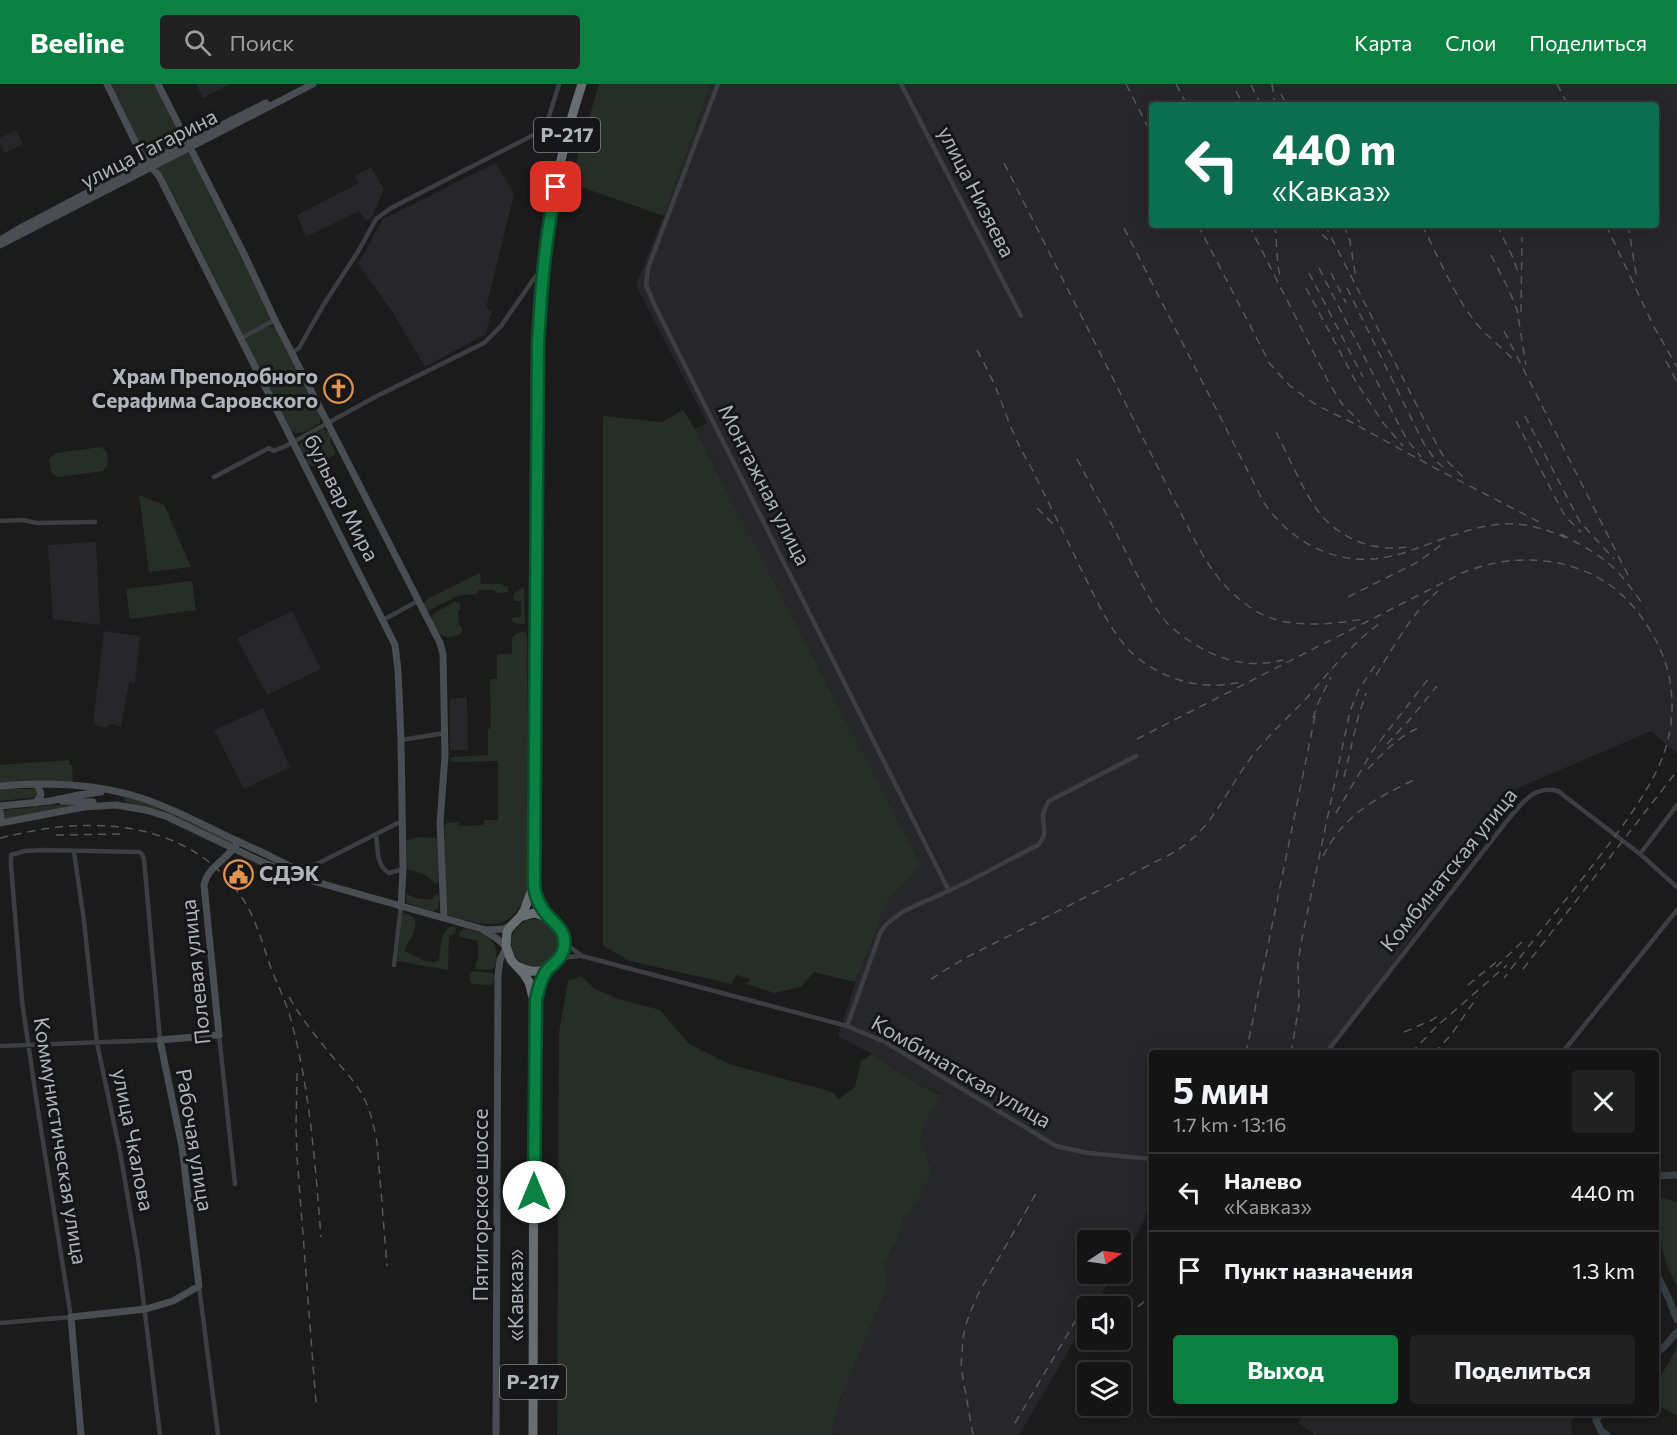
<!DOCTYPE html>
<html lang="ru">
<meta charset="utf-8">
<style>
body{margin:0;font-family:Commissioner,sans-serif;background:#212122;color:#f1f3f6;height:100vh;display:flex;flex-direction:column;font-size:22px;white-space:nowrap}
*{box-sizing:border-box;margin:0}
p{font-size:20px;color:#9d9ea0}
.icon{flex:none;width:33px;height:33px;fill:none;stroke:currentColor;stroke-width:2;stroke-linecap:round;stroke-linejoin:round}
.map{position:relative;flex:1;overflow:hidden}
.drawer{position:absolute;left:1149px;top:966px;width:510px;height:366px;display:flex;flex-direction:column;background:#141415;border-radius:6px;box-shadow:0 3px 15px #0003,0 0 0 2px #333334}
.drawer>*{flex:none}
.top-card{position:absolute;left:1149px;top:18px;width:510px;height:126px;border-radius:6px;box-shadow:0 3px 15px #0003,0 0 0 2px #333334;background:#0b6e4f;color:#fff;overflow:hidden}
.needle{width:39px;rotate:77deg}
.fabs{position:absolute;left:1077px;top:1146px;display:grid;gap:12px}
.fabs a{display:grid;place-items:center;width:54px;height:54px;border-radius:6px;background:#141415;box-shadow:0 3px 15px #0003,0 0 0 2px #333334;font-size:30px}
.pin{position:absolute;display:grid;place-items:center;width:51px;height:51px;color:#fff;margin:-26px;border-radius:12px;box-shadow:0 3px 9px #0006}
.me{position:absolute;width:66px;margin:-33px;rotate:0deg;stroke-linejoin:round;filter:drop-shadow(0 0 4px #0008)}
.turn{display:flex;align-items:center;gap:21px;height:126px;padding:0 24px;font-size:27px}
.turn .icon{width:78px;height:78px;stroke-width:2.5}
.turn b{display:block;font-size:42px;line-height:51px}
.round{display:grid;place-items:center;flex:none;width:63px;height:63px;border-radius:6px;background:#212122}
.summary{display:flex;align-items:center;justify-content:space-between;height:102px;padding:0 24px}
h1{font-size:36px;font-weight:700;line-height:45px}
.cta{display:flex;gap:12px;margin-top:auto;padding:12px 24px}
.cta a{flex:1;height:69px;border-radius:6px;background:#0b8043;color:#fff;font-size:24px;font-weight:700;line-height:69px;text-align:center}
.cta a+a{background:#212122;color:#f1f3f6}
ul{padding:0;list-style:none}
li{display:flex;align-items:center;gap:18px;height:78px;padding:0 24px;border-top:2px solid #333334}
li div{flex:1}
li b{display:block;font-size:22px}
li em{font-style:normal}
header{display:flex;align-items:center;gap:36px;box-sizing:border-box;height:84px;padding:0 30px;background:#0b8043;color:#fff}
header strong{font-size:28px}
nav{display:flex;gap:33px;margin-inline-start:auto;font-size:21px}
.search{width:420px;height:54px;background:#212122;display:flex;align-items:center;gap:15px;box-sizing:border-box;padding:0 21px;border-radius:6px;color:#9d9ea0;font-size:22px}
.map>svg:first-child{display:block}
.built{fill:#272729;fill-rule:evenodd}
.green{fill:#272e27}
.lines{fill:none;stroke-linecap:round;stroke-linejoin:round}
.river{stroke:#364044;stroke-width:7}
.street{stroke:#3c3e41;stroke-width:4.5}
.secondary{stroke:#4a4d51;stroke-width:7}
.highway{stroke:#686d72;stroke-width:9}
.rail{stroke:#55585c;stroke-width:1.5;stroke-dasharray:8 6;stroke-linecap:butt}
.route-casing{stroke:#07532c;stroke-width:15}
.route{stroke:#0b8043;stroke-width:10}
.labels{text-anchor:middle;stroke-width:6;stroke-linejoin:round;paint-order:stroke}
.shield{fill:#161618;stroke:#81858a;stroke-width:1.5}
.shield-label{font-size:20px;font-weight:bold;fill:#afb4bb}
.street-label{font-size:21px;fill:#afb4bb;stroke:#161618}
.poi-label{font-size:21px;font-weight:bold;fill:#afb4bb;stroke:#161618;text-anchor:end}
</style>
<header>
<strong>Beeline</strong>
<div class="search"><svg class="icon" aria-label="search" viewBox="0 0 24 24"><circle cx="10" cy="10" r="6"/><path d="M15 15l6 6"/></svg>Поиск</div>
<nav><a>Карта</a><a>Слои</a><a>Поделиться</a></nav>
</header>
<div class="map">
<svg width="1677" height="1351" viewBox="0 0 1677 1351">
<rect width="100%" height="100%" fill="#1b1b1c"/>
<!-- built -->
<path class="built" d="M196,0H230L203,14Z
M711,0H1677V670L1651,647L1518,704L1329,969H1152V1113L1143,1139L1121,1178L1120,1156H1088V1190H1114L1095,1222H1088L1087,1235L1019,1351H832L839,1318L888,1202L884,1180L898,1155L903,1133L914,1124L930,1082L920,1056L925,1037L941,1010L917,1000L872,970L838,952L863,876L888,816L921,781L695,345L707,339L636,201L664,132ZM1152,21H1656V141H1152Z
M16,46L23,60L5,69L0,60V54Z
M496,79L514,110L486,224L492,226L486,250L425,283L392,227L358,180L383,135Z
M371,83L384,105L372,133L366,137L359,127L306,153L297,131L359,99L354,92Z
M96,458L100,541L53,535L48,461Z
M292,527L321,585L267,611L237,554Z
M104,547L140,552L135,599L129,598L121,643L111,640L105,644L93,640Z
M467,613L468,666H450V615Z
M263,624L290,683L244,705L214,646Z
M1305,1329H1579L1571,1338L1572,1351H1314L1298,1338Z"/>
<!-- green -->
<path class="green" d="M107,0H158L275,236L240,255L159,92L148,81Z
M599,0H711L664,132L570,99Z
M269,242L276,244L321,332L320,339C311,344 300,353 291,347L245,258L247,253Z
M683,326L695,345L921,781L888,816L855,898L814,888L801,903L774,909L747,900L750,895L736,891L732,900L630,877L603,862V332L662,338Z
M323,345L328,347L331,353L330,357L336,370L313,382H309L300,366L299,361L305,354Z
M101,363L107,368L108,380L103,387L58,393L51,388L49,375L56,369Z
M139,411L164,421L191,483L149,488Z
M480,489L481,500H503V502H508V508L496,509L494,506H478L477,510L460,511L430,526L426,525L423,521L427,515Z
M192,497L196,526L130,535L126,505Z
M524,503L525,540H518L513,538L512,535L514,533H521V517H514L513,513L515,509Z
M454,518H459L461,525L458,527L459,542L462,543V549C444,558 435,550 431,533L434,529Z
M525,547L527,551L529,797C527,816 515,839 492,840C479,841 464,835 450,832L446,827L443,763L445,751L443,744L447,739L459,738V742L483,741L484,736H498V677L455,678L449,676L451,673L488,671V645L491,644L490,595H497V570H512C512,555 509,550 525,547Z
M69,676V681H72L73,698L0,701V681Z
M0,705H35L39,708L37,713L0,717Z
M125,713C164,723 198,741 234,758L232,761L148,723L125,718L124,715Z
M66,720H84L3,735V726Z
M419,753L437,754L439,797L437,799H434C428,790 417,788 407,785L406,757Z
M406,809C413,815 422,816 432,815L435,811L438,810L439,814L438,825L433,827L409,820L406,816Z
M404,829C427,833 409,856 404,867L425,877L435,878L439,876C441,864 440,844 454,842L456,845L455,850L449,852L448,886L397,877L402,833Z
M511 859a24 24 0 1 1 48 0a24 24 0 1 1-48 0Z
M465,844C488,851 503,858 494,884L490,886L476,885L475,881L478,875V857L460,853L459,848Z
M475,887L492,889L495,892L494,898L490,901L472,900L470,897V889Z
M581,892L595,905L618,915L660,926L689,960L729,980L832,1008L839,1015L855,1003L861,977L872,970L917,1000L941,1011L926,1037L920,1055L930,1082L933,1085L914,1124L903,1134L898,1155L884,1180L888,1202L839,1318L832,1351H557L559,948L568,897Z
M1656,1112L1677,1118V1203L1667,1182L1656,1143Z
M1677,1264V1331L1656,1321V1300Z"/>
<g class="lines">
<!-- river -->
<path class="river" d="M1656,1092L1677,1091
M1656,1189L1669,1215L1677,1236
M1656,1269L1664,1263L1677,1248
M1601,1329L1596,1336L1601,1347L1607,1351"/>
<!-- street -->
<path class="street" d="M718,0L648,184L646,201L655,222L949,807
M901,0L1021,232
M240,255L275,236
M292,269L299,264L324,220L359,166L376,135L391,124L545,45L559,0
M214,393L269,364L274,367L288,361L375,313L484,259L501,242L535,193L542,189
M0,437L23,436L37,439L95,438
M383,536L418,517
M401,656L445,649
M376,751C378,764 376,782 389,789L403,785
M74,768L84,837L97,959L120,1068L138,1173L160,1351
M1640,770L1677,721
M289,781L306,783L315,781L402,737
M565,856L570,863L582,872L847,942L885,958L1056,1062L1088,1069L1152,1075
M558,877L569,873L579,872
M394,881L401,823
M847,942L881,847C897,825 925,819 948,807C979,793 1008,776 1038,761C1048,751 1043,744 1043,732C1043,727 1046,722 1049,717L1136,672
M219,951L235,1100
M0,962L160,956L144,775L142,770L139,768L43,766L25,767L11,771V781L22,917L37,1020L71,1233L0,1239
M1326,969L1506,738C1521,721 1533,700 1558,707L1640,770L1677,803
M1562,969L1677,826
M199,1202L218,1351"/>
<!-- secondary -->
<path class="secondary" d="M107,0L142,72L159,92L395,561L398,586L401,656L403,785L401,823
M158,0L244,170L275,236L440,559L443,570L445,672L440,739L444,834
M0,156L22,143L98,103L266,19
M0,161L313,0
M34,700L38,702L41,710L40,713L35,719
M0,702C46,698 97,700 141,714C173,724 203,741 233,755C258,767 284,777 307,793
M62,717L93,718
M0,722L50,717L79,711L101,708
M0,728L1,733L0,735
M0,739L84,723L116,721L146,726L168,733L260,777L302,794L486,846L503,845L511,842
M483,846L496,854L506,862
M81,1351L71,1233L146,1225L173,1217L199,1202L182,1063L160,956L219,951L204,801C208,781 230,775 238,757
M496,1351L498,891L500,876L506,864"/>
<!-- highway -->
<path class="highway" d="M520,833L534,829L548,833
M517,882C526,887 534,889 544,886C561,881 569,859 560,844C557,839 554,837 550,834C540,826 535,813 534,801L538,259C542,171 554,84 582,0
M536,915L542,894L548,885
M533,1351L534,917L529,898L524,890L511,876L506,862L507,848L511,842L520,833L524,827L533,803"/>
<!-- rail -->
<path class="rail" d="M1126,0L1152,51
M1176,0L1187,21
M1272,0L1275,21
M1557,0L1568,21
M1251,1L1261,21
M1236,7L1243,21
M1281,10L1287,21
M1004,79L1193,453C1199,464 1205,476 1212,485C1224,503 1247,525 1268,533C1297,544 1334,540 1364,535
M1198,141L1270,280L1290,302L1316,321L1351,338L1435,384L1543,440
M1249,141L1328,297L1342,320L1360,338
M1275,141L1278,182L1281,197
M1312,141L1329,157
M1325,141L1438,363L1445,375L1465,395
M1344,141L1350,157L1356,195
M1422,141C1438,172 1452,207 1473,235C1484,251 1502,262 1515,278
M1497,141L1513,174L1518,188
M1606,141L1653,241L1677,283
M1628,141L1637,195
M1124,144L1264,419C1296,464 1345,486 1400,470C1433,460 1466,443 1501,440C1525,438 1545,445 1567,454
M1491,171L1509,206L1517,226L1526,281
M1319,184L1399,341L1408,357L1421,373
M1309,189L1363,293
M1331,189L1346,219
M1306,204L1356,298L1384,340L1403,362
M1347,204L1424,360L1437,378L1443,383
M1521,228L1522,153
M1504,247L1629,493
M977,266C985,281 993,296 999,312C1004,324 1008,338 1014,350C1019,363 1026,374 1033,387C1048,418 1064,449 1079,481C1094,510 1107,543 1130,567C1157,594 1202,608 1240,598
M1666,277L1677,298
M1525,332L1580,438L1614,475
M1516,337L1559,421L1565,432L1581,448
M1276,348C1289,373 1302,405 1318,427C1338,454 1373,468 1406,463
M1077,375C1094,407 1111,439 1128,472C1139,495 1150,519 1167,539C1173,545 1181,551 1188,556C1217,576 1249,585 1283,576
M1037,424L1056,443
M1561,450C1575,458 1590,465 1603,475C1620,487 1632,505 1644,522
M1348,513L1418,478L1444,459
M1376,591C1395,561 1411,530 1438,507
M1313,634L1319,617L1331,593
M1137,655L1462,489C1511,469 1566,471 1610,501C1629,515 1643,533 1654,553C1673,586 1677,626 1666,663C1654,703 1617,750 1592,782C1563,820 1533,856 1504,894
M1387,660L1411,634L1437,602
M1368,685C1383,669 1397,654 1418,644
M1344,693L1358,634L1366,609
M1336,729L1373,666L1429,594
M56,751L122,750
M0,754C19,750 39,745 58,743C130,736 200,751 243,815C257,837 263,862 272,887C278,901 284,914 289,929C310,1002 315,1078 321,1153
M1323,772C1344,731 1374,715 1414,696
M1496,883L1526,854
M1523,885L1677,687
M931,895L965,874L1169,771C1215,745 1222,711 1253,671C1268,652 1286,635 1303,618C1329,589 1351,559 1383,537
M1468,901L1500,875
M289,913C300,932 313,949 327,966C339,981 355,996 364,1014C371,1028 374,1043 377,1058L387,1182
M1404,948L1432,936L1441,930
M1246,969L1316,627
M1291,969L1299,922L1298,878L1302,854L1350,627L1358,607L1376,580
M1411,969L1437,942L1507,881
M1434,969L1451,951L1477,913
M297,989L296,1044L297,1073L316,1319
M1127,1232L1152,1211
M1015,1339L1083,1224
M973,1351L961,1283L963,1253L967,1237L977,1212L1038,1106"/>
</g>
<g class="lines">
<defs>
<path id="route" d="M534,1108L536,916C538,906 541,893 548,885C554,879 560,876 563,867C569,846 554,841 544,827C538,819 535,811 534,801L538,259C541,206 545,155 556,103"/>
</defs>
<!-- route casing -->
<use href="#route" class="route-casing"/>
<!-- route -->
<use href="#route" class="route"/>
</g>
<!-- icons -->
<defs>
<symbol id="church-ring" viewBox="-11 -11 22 22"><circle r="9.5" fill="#161618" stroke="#e0944f" stroke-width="1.5"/><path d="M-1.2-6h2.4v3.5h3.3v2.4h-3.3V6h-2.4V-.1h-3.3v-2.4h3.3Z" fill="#e0944f"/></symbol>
<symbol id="civic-ring" viewBox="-11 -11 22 22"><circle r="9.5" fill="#161618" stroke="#e0944f" stroke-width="1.5"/><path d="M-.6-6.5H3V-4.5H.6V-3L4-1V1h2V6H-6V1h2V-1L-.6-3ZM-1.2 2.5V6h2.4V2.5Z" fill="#e0944f"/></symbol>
</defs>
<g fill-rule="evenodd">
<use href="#church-ring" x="322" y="288" width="33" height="33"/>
<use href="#civic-ring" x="222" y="774" width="33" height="33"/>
</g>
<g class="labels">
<!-- shield labels -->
<g class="shield">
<rect x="534" y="34" width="66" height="34" rx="4.5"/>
<rect x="500" y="1281" width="66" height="34" rx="4.5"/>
</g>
<g class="shield-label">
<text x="567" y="58">Р-217</text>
<text x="533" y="1305">Р-217</text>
</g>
<!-- street labels -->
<g class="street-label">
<text transform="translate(149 65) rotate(-27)" y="7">улица Гагарина</text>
<text transform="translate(976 108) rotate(63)" y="7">улица Низяева</text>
<text transform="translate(764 401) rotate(63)" y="7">Монтажная улица</text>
<text transform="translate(341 414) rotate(63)" y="7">бульвар Мира</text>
<text transform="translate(1449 786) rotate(-51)" y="7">Комбинатская улица</text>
<text transform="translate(196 888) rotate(-96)" y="7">Полевая улица</text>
<text transform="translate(961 988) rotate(30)" y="7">Комбинатская улица</text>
<text transform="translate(133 1056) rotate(79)" y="7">улица Чкалова</text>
<text transform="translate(194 1056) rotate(81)" y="7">Рабочая улица</text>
<text transform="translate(60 1057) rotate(81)" y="7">Коммунистическая улица</text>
<text transform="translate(481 1121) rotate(-90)" y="7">Пятигорское шоссе</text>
<text transform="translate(516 1211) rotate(-90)" y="7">«Кавказ»</text>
</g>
<!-- poi labels -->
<g class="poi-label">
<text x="318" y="300">Храм Преподобного<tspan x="318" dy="24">Серафима Саровского</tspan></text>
<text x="259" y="797" text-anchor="start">СДЭК</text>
</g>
</g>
</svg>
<div class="fabs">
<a><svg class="needle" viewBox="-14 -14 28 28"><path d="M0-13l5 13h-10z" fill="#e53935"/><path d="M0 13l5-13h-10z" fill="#9d9ea0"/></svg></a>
<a><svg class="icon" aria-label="sound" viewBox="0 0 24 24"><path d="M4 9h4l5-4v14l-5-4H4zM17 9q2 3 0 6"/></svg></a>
<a><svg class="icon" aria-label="layers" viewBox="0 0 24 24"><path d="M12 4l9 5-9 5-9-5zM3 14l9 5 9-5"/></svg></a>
</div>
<div class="pin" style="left:556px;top:103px;background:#d93025"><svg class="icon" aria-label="arrive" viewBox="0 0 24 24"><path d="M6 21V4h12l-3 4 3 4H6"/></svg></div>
<svg class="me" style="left:534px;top:1108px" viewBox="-20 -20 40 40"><circle r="19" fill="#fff"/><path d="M0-13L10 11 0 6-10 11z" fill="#0b8043"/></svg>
<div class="top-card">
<div class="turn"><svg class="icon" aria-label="left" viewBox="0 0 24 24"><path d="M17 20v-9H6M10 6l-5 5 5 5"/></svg><div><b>440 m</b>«Кавказ»</div></div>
</div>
<section class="drawer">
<div class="summary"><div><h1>5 мин</h1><p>1.7 km · 13:16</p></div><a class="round"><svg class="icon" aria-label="close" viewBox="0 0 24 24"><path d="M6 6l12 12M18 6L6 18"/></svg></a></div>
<ul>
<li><svg class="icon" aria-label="left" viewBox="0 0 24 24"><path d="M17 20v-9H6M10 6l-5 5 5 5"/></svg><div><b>Налево</b><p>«Кавказ»</p></div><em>440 m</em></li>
<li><svg class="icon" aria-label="arrive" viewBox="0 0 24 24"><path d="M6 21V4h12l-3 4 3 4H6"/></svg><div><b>Пункт назначения</b></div><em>1.3 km</em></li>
</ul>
<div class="cta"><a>Выход</a><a>Поделиться</a></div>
</section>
</div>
